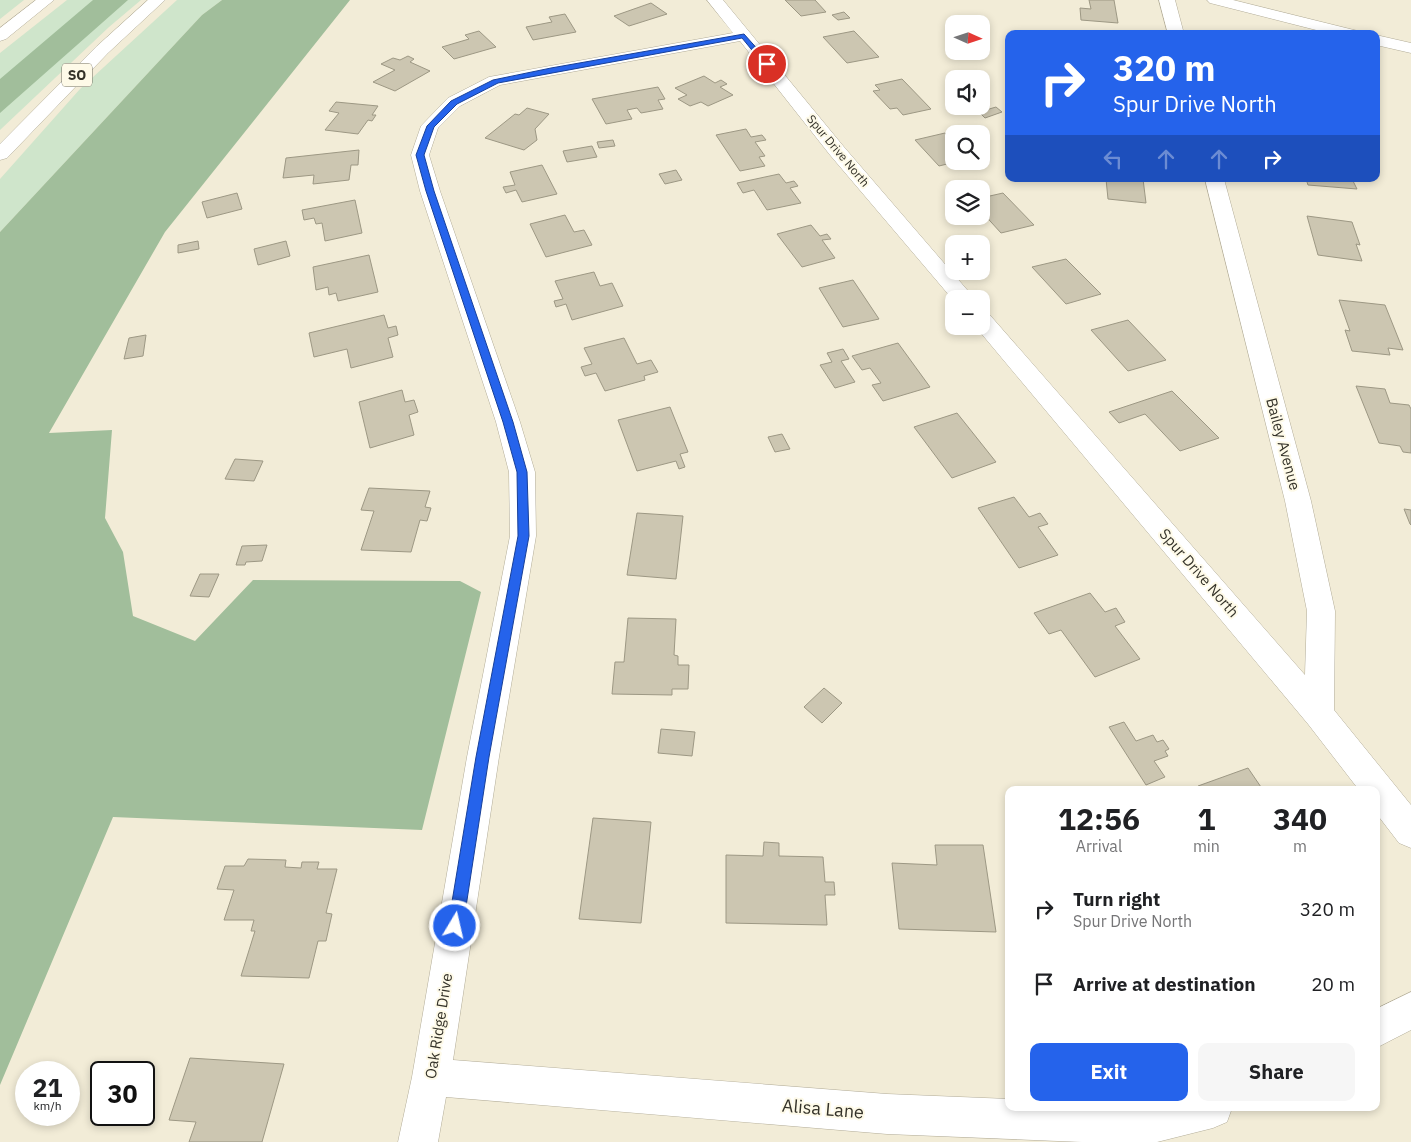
<!DOCTYPE html>
<meta charset="utf-8">
<style>
body{margin:0;font-family:"IBM Plex Sans",sans-serif;background:#f6f6f6;color:#202124;height:100vh;display:flex;flex-direction:column;font-size:19px;white-space:nowrap}
*{box-sizing:border-box;margin:0}
p{font-size:16px;color:#757577}
.icon{flex:none;width:28px;height:28px;fill:none;stroke:currentColor;stroke-width:2;stroke-linecap:round;stroke-linejoin:round}
.map{position:relative;flex:1;overflow:hidden}
.side{position:absolute;left:1005px;top:786px;width:375px;height:325px;display:flex;flex-direction:column;background:#fff;border-radius:10px;box-shadow:0 2px 8px #0003}
.side>*{flex:none}
.guide{position:absolute;left:1005px;top:30px;width:375px;height:152px;border-radius:10px;box-shadow:0 2px 8px #0003;background:#2563eb;color:#fff;overflow:hidden}
.needle{width:32px;rotate:93deg}
.fabs{position:absolute;left:945px;top:15px;display:grid;gap:10px}
.fabs a{display:grid;place-items:center;width:45px;height:45px;border-radius:10px;background:#fff;box-shadow:0 2px 8px #0003;font-size:25px}
.speed{position:absolute;left:15px;top:1061px;display:flex;gap:10px;font-size:25px;font-weight:700;text-align:center}
.speed>*{display:grid;place-content:center;width:65px;height:65px;border-radius:50%;background:#fff;box-shadow:0 2px 8px #0003;line-height:1}
.speed small{font-size:12px;font-weight:400}
.speed .limit{border:2px solid #111;border-radius:8px;background:#fff;color:#111}
.pin{position:absolute;display:grid;place-items:center;width:42px;height:42px;color:#fff;margin:-21px;border:2px solid #fff;border-radius:50%;box-shadow:0 1px 5px #0007}
.me{position:absolute;width:55px;margin:-28px;rotate:9deg;stroke-linejoin:round;filter:drop-shadow(0 0 4px #0008)}
.turn{display:flex;align-items:center;gap:18px;height:105px;padding:0 25px;font-size:22px}
.turn .icon{width:65px;height:65px;stroke-width:2.5}
.turn b{display:block;font-size:35px;line-height:42px}
.lanes{display:flex;align-items:center;height:48px;padding:0 25px;background:#0003;justify-content:center;gap:25px;direction:ltr}
.lanes .off{opacity:.35}
.eta{display:flex;justify-content:space-evenly;align-items:center;height:85px;text-align:center}
.eta b{font-size:30px;font-weight:700;line-height:35px}
.cta{display:flex;gap:10px;margin-top:auto;padding:10px 25px}
.cta a{flex:1;height:58px;border-radius:10px;background:#2563eb;color:#fff;font-size:20px;font-weight:700;line-height:58px;text-align:center}
.cta a+a{background:#f6f6f6;color:#202124}
ul{padding:0;list-style:none}
li{display:flex;align-items:center;gap:15px;height:75px;padding:0 25px}
li div{flex:1}
li b{display:block;font-size:19px}
li em{font-style:normal}
.map>svg:first-child{display:block}
.green{fill:#cfe5cb}
.forest{fill:#a1be9b}
.building{fill:#ccc6b1;stroke:#9d9884}
.lines{fill:none;stroke-linecap:round;stroke-linejoin:round}
.minor-casing{stroke:#b2ac98;stroke-width:1}
.motorway-casing{stroke:#b2ac98;stroke-width:1}
.minor{fill:#fff;fill-rule:evenodd}
.motorway{fill:#fff;fill-rule:evenodd}
.route{fill:#2563eb;stroke:#184099}
.labels{text-anchor:middle;stroke-width:4;stroke-linejoin:round;paint-order:stroke}
.far-street-label{font-size:12px;fill:#343229;stroke:#fefae8}
.shield{fill:#fefae8;stroke:#716e62;stroke-width:1}
.shield-label{font-size:14px;font-weight:bold;fill:#343229}
.street-label{font-size:15px;fill:#343229;stroke:#fefae8}
.near-street-label{font-size:18px;fill:#343229;stroke:#fefae8}
</style>
<div class="map">
<svg width="1411" height="1142" viewBox="0 0 1411 1142">
<rect width="100%" height="100%" fill="#f2ecd7"/>
<!-- green -->
<path class="green" d="M0,0H24L0,19Z
M67,0H141L109,27L0,130V53Z
M177,0H222L202,15L0,232V179L80,89Z"/>
<!-- forest -->
<path class="forest" d="M93,0H128L0,113V79Z
M222,0H350L165,232L49,433L112,430L105,518L123,552L133,616L195,641L253,580L460,581L481,592L422,830L113,817L0,1085V232L202,15Z"/>
<!-- building -->
<path class="building" d="M785,0H815L826,12L801,16Z
M1089,0H1114L1118,23L1081,20L1080,8L1091,9Z
M651,3L667,14L629,26L614,16Z
M844,12L850,18L838,20L832,15Z
M565,14L576,32L533,40L526,27L552,22L549,17Z
M479,31L496,47L454,59L442,47L469,39L465,35Z
M854,31L879,57L847,63L823,37Z
M408,56L414,59L410,62L430,71L395,91L373,82L395,70L381,64L393,58L400,60Z
M704,76L715,83L721,80L727,84L720,87L733,95L708,106L701,102L690,106L678,99L687,95L675,88Z
M902,79L931,109L903,115L897,108L890,109L873,91L880,90L875,85Z
M658,87L665,99L658,100L663,109L641,113L637,108L627,110L632,119L606,124L592,99Z
M336,102L378,106L372,115H376L372,121L368,120L358,134L325,130L339,113L329,111Z
M996,107L1002,112L985,118L979,112Z
M527,108L549,114L535,129L537,140L524,150L485,138L515,114L519,115Z
M746,129L751,137L762,135L766,140L755,142L765,156L759,157L765,166L740,171L716,135Z
M945,133L949,138L954,137V161H959L939,166L915,140Z
M613,140L615,146L599,148L597,142Z
M592,146L597,157L567,162L563,151Z
M359,150L358,165H351L349,180L313,184L314,175L283,178L286,158Z
M542,165L557,194L522,202L516,190L506,193L503,187L515,185L510,172Z
M676,170L682,180L665,184L659,174Z
M779,174L786,183L794,181L798,186L790,188L801,203L767,210L754,190L743,193L737,183Z
M1106,179H1143L1146,203L1108,199Z
M1306,179H1352L1357,189L1308,185Z
M237,193L242,209L207,218L202,202Z
M1003,193L1034,225L1001,233L981,211V198Z
M355,200L362,233L325,241L322,223L316,224L314,218L304,220L302,210Z
M565,215L574,232L584,230L592,245L546,257L530,224Z
M1307,216L1352,222L1360,245L1356,244L1362,261L1318,255Z
M811,225L820,236L827,234L831,239L822,240L835,258L802,267L777,234Z
M198,241L199,249L178,253V245Z
M286,241L290,256L258,265L254,249Z
M369,255L378,292L338,301L336,293L329,295L328,287L316,290L313,267Z
M1066,259L1101,294L1066,304L1032,267Z
M594,272L600,286L612,283L623,306L572,320L566,304L556,307L554,301L563,299L555,281Z
M853,280L879,319L843,327L819,288Z
M1339,300L1385,305L1403,350L1388,348L1390,355L1352,351L1345,330L1350,331Z
M384,315L388,328L396,326L398,335L388,338L393,357L351,368L347,349L314,357L309,333Z
M1128,320L1166,360L1128,371L1091,330Z
M146,335L143,356L124,359L129,338Z
M624,338L637,364L651,360L658,372L644,376L645,380L605,391L596,373L585,376L581,367L592,364L584,348Z
M898,343L930,387L883,401L872,385L881,383L870,368L862,370L852,356Z
M843,349L849,359L841,361L855,382L835,388L820,365L832,362L827,353Z
M1356,386L1385,389L1390,403L1409,405L1411,409V453L1403,452L1400,446L1379,443Z
M402,390L405,402L414,400L418,412L409,415L414,435L370,448L359,402Z
M1172,391L1219,438L1180,451L1145,414L1119,423L1109,412Z
M670,407L688,452L680,454L685,467L679,469L676,461L637,471L618,420Z
M957,413L996,462L952,478L914,427Z
M782,434L790,449L775,452L768,437Z
M235,459L263,461L254,481L225,479Z
M369,488L430,491L425,507L431,508L427,521L420,520L411,552L361,550L374,511L361,510Z
M1014,497L1029,517L1040,513L1048,524L1038,527L1058,555L1019,568L978,508Z
M1404,509L1411,510V525L1410,524Z
M637,513L683,516L676,579L627,575Z
M267,545L262,561L246,562L245,565H236L242,546Z
M200,574H219L209,597L190,596Z
M1090,593L1105,612L1116,608L1125,622L1115,626L1140,659L1095,677L1061,630L1049,634L1034,613Z
M628,618L676,619L674,655L678,656V665H689L688,689H672V695L612,694L615,662H624Z
M824,688L842,703L822,723L804,707Z
M1124,722L1136,741L1153,735L1157,742L1163,740L1169,749L1165,751L1168,756L1154,761L1165,777L1146,785L1109,727Z
M661,729L695,732L692,756L658,753Z
M1248,768L1263,790H1201L1198,786Z
M593,818L651,822L641,923L579,919Z
M764,842L779,843V856L823,857L825,882H834L835,895H825L827,925L726,923V855L763,856Z
M935,845H983L996,932L899,929L892,863L937,865Z
M248,859L286,860L285,867L301,868L302,862H319L317,869H337L326,913L332,914L326,941H318L309,978L241,976L255,931H251L254,920H224L234,890L217,889L225,866H244Z
M190,1058L284,1064L262,1142H189L196,1122L169,1120Z"/>
<g class="lines">
<defs>
<path id="minor" d="M707,0H723L844,147L975,299H954V301L830,155L740,41L500,85L460,106L438,128L429,155L440,191L520,422L535,472L536,536L499,757L453,1060L887,1094L1009,1099V1108H1232L1227,1122L1213,1128L1157,1142H1082L887,1134L446,1097L438,1142H398L412,1077L467,757L510,536L509,472L496,422L420,191L411,155L421,126L448,98L489,77L733,33Z
M1159,0H1175L1184,34H1168Z
M1207,0H1233L1358,31L1360,34H1332L1210,3Z
M1376,35L1411,43V53L1376,45Z
M1205,179H1224L1311,501L1335,611L1334,710L1411,805V848L1399,843L1376,813V790H1359L1308,724L975,326H981V312L989,314L1305,675L1307,611L1285,501Z
M1411,992V1030L1376,1048V1009Z"/>
<path id="motorway" d="M36,0H54L6,39L0,41V28Z
M148,0H165L108,53L7,158L0,160V144L96,47Z"/>
</defs>
<!-- minor casing -->
<use href="#minor" class="minor-casing"/>
<!-- motorway casing -->
<use href="#motorway" class="motorway-casing"/>
<!-- minor -->
<use href="#minor" class="minor"/>
<!-- motorway -->
<use href="#motorway" class="motorway"/>
</g>
<!-- route -->
<path class="route" d="M744,34L770,63V66H765L742,38L498,83L457,104L434,127L424,155L434,191L513,422L527,472L529,536L489,757L463,926L461,932L455,934L450,932L448,926L476,757L518,536L517,472L503,422L426,191L416,155L427,126L451,101L493,80L551,68Z"/>
<g class="labels">
<!-- far-street labels -->
<g class="far-street-label">
<text transform="translate(838 151) rotate(50)" y="4">Spur Drive North</text>
</g>
<!-- shield labels -->
<rect class="shield" x="62" y="63.5" width="30" height="23" rx="4"/>
<g class="shield-label">
<text x="77" y="80">SO</text>
</g>
<!-- street labels -->
<g class="street-label">
<text transform="translate(1283 444) rotate(75)" y="5">Bailey Avenue</text>
<text transform="translate(1199 573) rotate(49)" y="5">Spur Drive North</text>
<text transform="translate(439 1026) rotate(-81)" y="5">Oak Ridge Drive</text>
</g>
<!-- near-street labels -->
<g class="near-street-label">
<text transform="translate(823 1109) rotate(5)" y="6">Alisa Lane</text>
</g>
</g>
</svg>
<div class="fabs">
<a><svg class="needle" viewBox="-14 -14 28 28"><path d="M0-13l5 13h-10z" fill="#e53935"/><path d="M0 13l5-13h-10z" fill="#757577"/></svg></a>
<a><svg class="icon" aria-label="sound" viewBox="0 0 24 24"><path d="M4 9h4l5-4v14l-5-4H4zM17 9q2 3 0 6"/></svg></a>
<a><svg class="icon" aria-label="search" viewBox="0 0 24 24"><circle cx="10" cy="10" r="6"/><path d="M15 15l6 6"/></svg></a>
<a><svg class="icon" aria-label="layers" viewBox="0 0 24 24"><path d="M12 4l9 5-9 5-9-5zM3 14l9 5 9-5"/></svg></a>
<a>+</a>
<a>−</a>
</div>
<div class="speed"><div>21<small>km/h</small></div><div class="limit">30</div></div>
<div class="pin" style="left:767px;top:64px;background:#d93025"><svg class="icon" aria-label="arrive" viewBox="0 0 24 24"><path d="M6 21V4h12l-3 4 3 4H6"/></svg></div>
<svg class="me" style="left:455px;top:926px" viewBox="-20 -20 40 40"><circle r="17" fill="#2563eb" stroke="#fff" stroke-width="3"/><path d="M0-11L8 9 0 5-8 9z" fill="#fff"/></svg>
<div class="guide">
<div class="turn"><svg class="icon" aria-label="right" viewBox="0 0 24 24"><path d="M7 20v-9h11M14 6l5 5-5 5"/></svg><div><b>320 m</b>Spur Drive North</div></div>
<div class="lanes"><svg class="icon off" aria-label="left" viewBox="0 0 24 24"><path d="M17 20v-9H6M10 6l-5 5 5 5"/></svg><svg class="icon off" aria-label="ahead" viewBox="0 0 24 24"><path d="M12 20V5M6 11l6-6 6 6"/></svg><svg class="icon off" aria-label="ahead" viewBox="0 0 24 24"><path d="M12 20V5M6 11l6-6 6 6"/></svg><svg class="icon" aria-label="right" viewBox="0 0 24 24"><path d="M7 20v-9h11M14 6l5 5-5 5"/></svg></div>
</div>
<section class="side">
<div class="eta">
<div><b>12:56</b><p>Arrival</p></div>
<div><b>1</b><p>min</p></div>
<div><b>340</b><p>m</p></div>
</div>
<ul>
<li><svg class="icon" aria-label="right" viewBox="0 0 24 24"><path d="M7 20v-9h11M14 6l5 5-5 5"/></svg><div><b>Turn right</b><p>Spur Drive North</p></div><em>320 m</em></li>
<li><svg class="icon" aria-label="arrive" viewBox="0 0 24 24"><path d="M6 21V4h12l-3 4 3 4H6"/></svg><div><b>Arrive at destination</b></div><em>20 m</em></li>
</ul>
<div class="cta"><a>Exit</a><a>Share</a></div>
</section>
</div>
